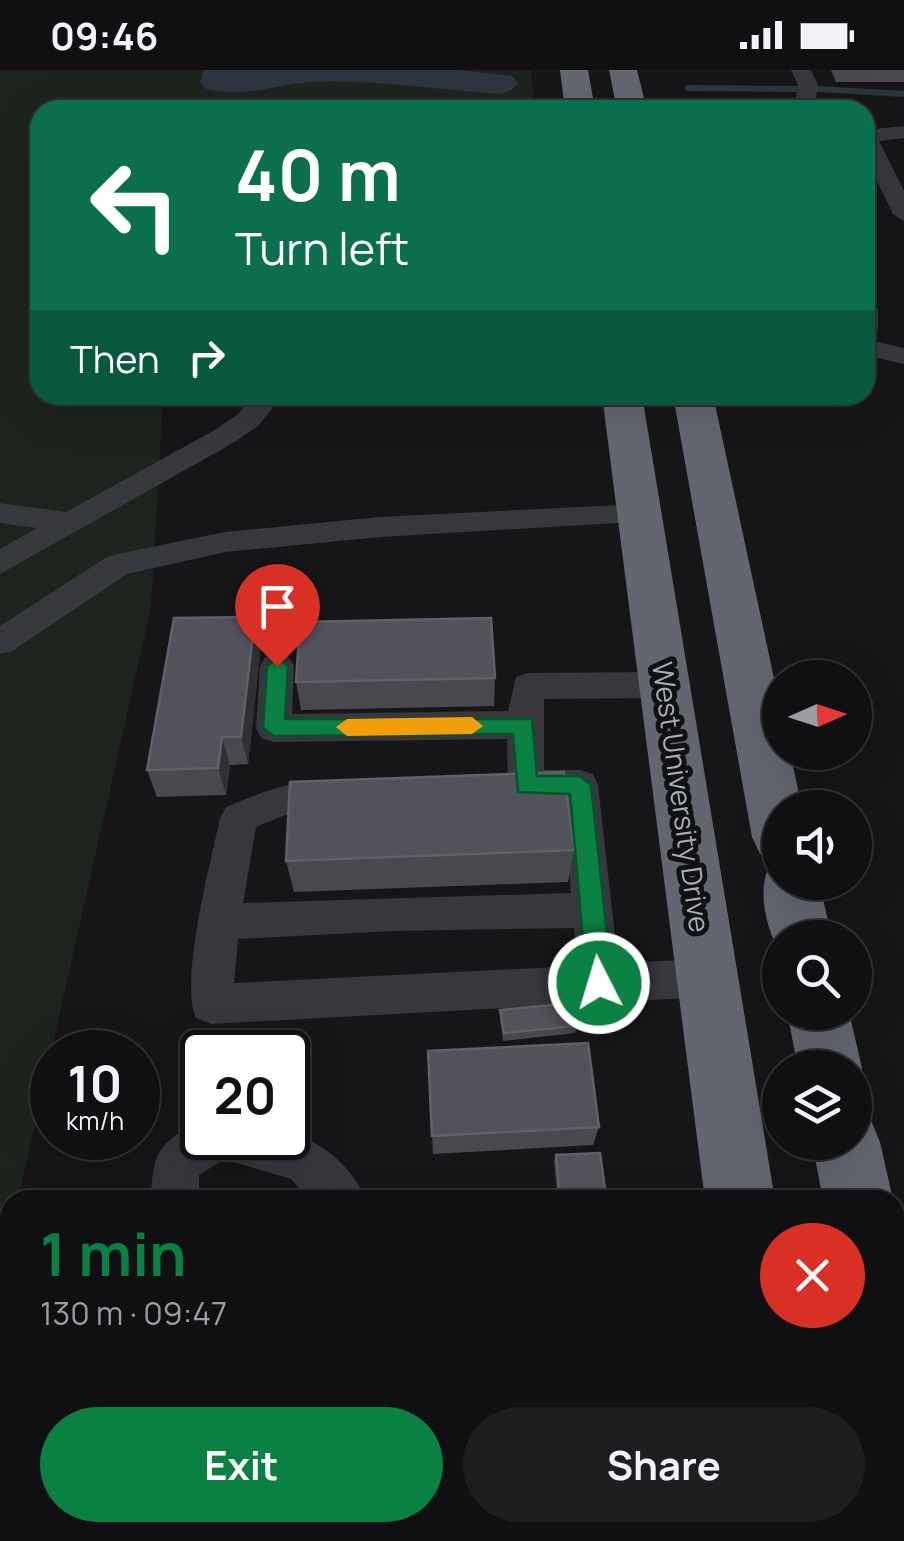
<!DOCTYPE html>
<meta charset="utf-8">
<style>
body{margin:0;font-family:Manrope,sans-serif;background:#1e1e21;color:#f1f3f6;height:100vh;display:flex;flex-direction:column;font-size:38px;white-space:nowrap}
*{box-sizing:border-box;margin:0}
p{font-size:32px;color:#9c9da0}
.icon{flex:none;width:55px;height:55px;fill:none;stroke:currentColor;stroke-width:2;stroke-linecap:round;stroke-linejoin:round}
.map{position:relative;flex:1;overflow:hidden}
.sheet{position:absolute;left:0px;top:1120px;width:905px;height:352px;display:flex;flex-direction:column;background:#101013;border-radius:30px 30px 0 0;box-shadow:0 10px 40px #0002,0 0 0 2px #303033}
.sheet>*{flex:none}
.top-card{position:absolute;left:30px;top:30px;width:845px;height:305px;border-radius:30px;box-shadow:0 10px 40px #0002,0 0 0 2px #303033;background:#0b6e4f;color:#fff;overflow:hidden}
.needle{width:65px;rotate:87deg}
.controls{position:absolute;left:762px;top:590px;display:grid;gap:20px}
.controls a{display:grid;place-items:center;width:110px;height:110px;border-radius:50%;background:#101013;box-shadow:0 10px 40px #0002,0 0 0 2px #303033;font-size:50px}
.speed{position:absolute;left:30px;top:960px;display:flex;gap:20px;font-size:50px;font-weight:700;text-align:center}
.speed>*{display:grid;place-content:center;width:130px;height:130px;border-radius:50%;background:#101013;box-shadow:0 10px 40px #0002,0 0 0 2px #303033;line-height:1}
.speed small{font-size:25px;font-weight:400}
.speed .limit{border:5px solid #111;border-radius:15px;background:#fff;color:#111}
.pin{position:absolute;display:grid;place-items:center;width:85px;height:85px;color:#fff;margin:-102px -42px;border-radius:50% 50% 50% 0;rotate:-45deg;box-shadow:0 0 10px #0007}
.pin .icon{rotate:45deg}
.me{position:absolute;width:110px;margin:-55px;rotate:355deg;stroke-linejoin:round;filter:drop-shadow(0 0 8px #0008)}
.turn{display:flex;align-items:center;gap:35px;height:210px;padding:0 40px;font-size:45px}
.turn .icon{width:130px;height:130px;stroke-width:2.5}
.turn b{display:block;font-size:70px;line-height:85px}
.then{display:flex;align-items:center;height:95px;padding:0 40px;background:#0003;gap:20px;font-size:38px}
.round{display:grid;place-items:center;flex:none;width:105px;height:105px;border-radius:52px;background:#1e1e21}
.summary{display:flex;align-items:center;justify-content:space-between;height:170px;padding:0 40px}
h1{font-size:60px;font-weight:700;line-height:75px;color:#0b8043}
.button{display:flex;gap:20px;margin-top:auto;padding:20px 40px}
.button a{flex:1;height:115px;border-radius:60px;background:#0b8043;color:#fff;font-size:40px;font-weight:700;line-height:115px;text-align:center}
.button a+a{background:#1e1e21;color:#f1f3f6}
.status{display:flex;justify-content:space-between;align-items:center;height:70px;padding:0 50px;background:#101013;direction:ltr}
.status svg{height:28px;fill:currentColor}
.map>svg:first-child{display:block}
.green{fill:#1c241d}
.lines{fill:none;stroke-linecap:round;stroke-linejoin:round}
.stream{stroke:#2b363e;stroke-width:6}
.river{fill:#2b363e;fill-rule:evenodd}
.minor{fill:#37383e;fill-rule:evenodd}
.highway{fill:#63666f;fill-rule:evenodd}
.wall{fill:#47494e}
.shaded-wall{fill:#2f3034}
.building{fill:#52535a;stroke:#5f6168;stroke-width:2.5}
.route{fill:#0b8043;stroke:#07532c;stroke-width:2.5}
.slow{fill:#f59e0b}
.labels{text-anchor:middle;stroke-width:10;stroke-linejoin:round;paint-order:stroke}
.street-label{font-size:28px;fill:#a7adb9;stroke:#111114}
</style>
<div class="status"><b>09:46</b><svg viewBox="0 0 49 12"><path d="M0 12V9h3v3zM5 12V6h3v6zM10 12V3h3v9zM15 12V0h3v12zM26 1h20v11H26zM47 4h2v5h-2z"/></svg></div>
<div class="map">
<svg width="904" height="1471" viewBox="0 0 904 1471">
<rect width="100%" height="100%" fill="#161619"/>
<!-- green -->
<path class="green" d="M0,0H531L535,40H40V325H163L151,537L18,1130H10V1164L0,1209Z"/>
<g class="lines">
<!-- stream -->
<path class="stream" d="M688,18L801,19
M818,19L904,24"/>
<!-- river -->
<path class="river" d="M204,0H458L512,6L518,13L512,20L500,24C439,20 374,9 313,12C277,14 243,29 206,19L200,12Z"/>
<!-- minor -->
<path class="minor" d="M791,0H811L818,15L814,40H794L798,15Z
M904,56V68L879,71L904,121V151L893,144L865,86V60Z
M865,231L878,239V260L865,268Z
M865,269L904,278V294L865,285Z
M254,325H283L258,356L233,373L0,504V479L37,458L0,453V433L66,442L213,361L238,344Z
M640,434L651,437L655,444L651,451L380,467L225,482L127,504L12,581L0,584V556L107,487L118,484L225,462L380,447Z
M277,583L289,587L294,596L292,644L508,641L516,607L528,603L664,602L676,606L681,615L676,624L664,628L544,629V700H580L593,704L598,715L618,893L706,889L721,895L727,908L721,921L706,927L211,954L196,948C179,910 211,792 220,748L226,737C265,721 310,702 352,716L358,727L352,738L285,745L256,757L243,833L571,823L563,730H526L513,726L508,715L507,669L274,672L261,668L256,658L260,596L265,587ZM574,858L577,896L234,913L238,869L392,861Z
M202,1050V1068H288V1062C323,1072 351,1095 366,1130H310L291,1109L224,1089L199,1105V1130H151C153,1081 158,1073 202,1050Z
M476,1462H532V1471H476Z"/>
<!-- highway -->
<path class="highway" d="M560,0H588L595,40H565Z
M609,0H637L647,40H617Z
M602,325H642L775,1130H705Z
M673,325H713L780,636V682H790L802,738H780V790L760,784L752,767Z
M780,791V812H819L832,868H780V885C767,858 756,822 770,794Z
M787,942H849L862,998L855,1015V998H798Z
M855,1042L870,1048L880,1072L893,1130H823L812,1072H855Z
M895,1265L904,1269V1387L895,1383Z
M747,1462H829L830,1471H748Z"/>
</g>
<!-- wall -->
<path class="wall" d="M831,0H904V12H836Z
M261,576L248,694L230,695L226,725L157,727L147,700Z
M495,608L494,636L301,640L296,612Z
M574,780L568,812L294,822L286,791Z
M500,940L577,956L575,963L503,971L500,948Z
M428,981L599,1057L593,1075L433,1084Z
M556,1085L606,1126L604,1130H558L554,1091Z"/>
<!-- shaded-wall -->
<path class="shaded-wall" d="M255,547L261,576L248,694L241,667Z
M222,667L230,695L226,725L218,698Z"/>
<!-- building -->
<path class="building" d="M255,547L241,667H222L218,698L147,700L174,548Z
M491,548L495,608L296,612L300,552Z
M564,702L574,780L286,791L290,712Z
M573,933L577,956L504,963L500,940Z
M588,973L599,1057L432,1066L428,981Z
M600,1083L606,1126L560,1128L556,1085Z"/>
<!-- route -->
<path class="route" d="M277,588L288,596L285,649H532L537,706H580L591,715L612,913L608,921L599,925L590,921L587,913L570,724L518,722L513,664L274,666L263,658L267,596Z"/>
<!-- slow -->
<path class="slow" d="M472,647L483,656L472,664L347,666L336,657L347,649Z"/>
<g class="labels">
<!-- street labels -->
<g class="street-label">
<text transform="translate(681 727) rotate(82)" y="10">West University Drive</text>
</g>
</g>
</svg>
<div class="controls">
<a><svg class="needle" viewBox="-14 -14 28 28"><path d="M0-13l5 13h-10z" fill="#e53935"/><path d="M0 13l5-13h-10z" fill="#9c9da0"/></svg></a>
<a><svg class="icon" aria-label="sound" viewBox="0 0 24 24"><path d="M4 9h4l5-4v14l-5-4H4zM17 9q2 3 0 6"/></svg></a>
<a><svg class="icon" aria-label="search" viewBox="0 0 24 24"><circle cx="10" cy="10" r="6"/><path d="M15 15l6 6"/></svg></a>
<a><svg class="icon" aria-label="layers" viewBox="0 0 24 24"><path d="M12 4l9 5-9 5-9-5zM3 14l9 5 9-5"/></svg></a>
</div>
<div class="speed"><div>10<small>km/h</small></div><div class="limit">20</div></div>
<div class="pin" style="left:277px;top:596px;background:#d93025"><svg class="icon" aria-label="arrive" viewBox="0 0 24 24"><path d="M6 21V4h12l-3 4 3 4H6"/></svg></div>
<svg class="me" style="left:599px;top:913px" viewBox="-20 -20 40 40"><circle r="17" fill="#0b8043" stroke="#fff" stroke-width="3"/><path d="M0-11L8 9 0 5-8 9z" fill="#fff"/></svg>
<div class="top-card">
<div class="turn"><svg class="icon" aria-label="left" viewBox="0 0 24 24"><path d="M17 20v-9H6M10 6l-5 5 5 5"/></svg><div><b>40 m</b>Turn left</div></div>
<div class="then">Then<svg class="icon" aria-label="right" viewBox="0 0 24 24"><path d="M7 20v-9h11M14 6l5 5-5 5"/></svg></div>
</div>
<section class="sheet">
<div class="summary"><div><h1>1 min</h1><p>130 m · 09:47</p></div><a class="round" style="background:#d93025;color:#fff"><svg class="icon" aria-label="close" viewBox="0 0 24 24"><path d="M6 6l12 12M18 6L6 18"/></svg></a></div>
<div class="button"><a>Exit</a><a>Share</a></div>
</section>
</div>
